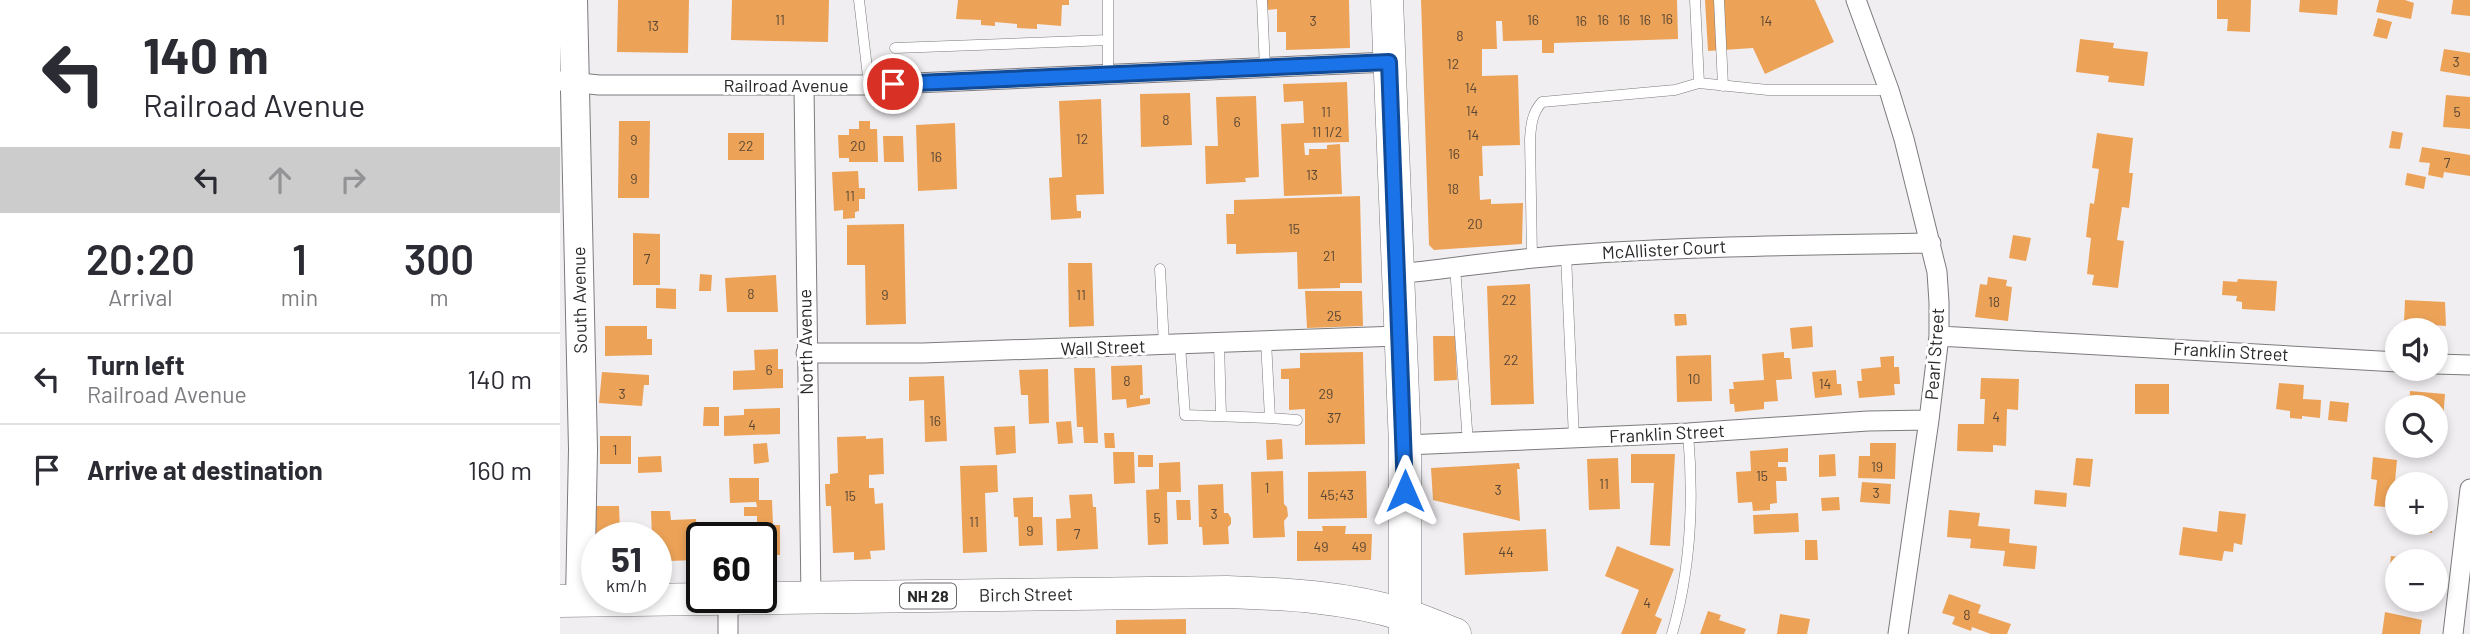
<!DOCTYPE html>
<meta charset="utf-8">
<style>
body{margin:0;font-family:Barlow,sans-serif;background:#f7f7f7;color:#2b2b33;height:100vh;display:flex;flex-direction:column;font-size:26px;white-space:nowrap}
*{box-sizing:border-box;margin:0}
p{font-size:23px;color:#7c7c81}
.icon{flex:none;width:38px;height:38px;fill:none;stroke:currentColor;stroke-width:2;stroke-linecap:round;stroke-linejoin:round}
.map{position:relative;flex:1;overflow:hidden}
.panel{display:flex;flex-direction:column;background:#fff;width:560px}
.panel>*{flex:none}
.banner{background:#fff;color:#2b2b33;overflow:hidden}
.controls{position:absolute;left:1825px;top:318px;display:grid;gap:14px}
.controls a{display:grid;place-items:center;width:63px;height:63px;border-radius:50%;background:#fff;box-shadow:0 4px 10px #0003;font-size:35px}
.speed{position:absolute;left:21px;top:522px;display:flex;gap:14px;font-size:35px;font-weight:700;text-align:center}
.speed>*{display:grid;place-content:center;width:91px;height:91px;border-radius:50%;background:#fff;box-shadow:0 4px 10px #0003;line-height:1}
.speed small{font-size:18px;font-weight:400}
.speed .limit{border:4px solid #111;border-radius:10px;background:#fff;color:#111}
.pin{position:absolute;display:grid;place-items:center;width:60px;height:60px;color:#fff;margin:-30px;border:4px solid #fff;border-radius:50%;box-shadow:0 2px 7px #0007}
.me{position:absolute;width:77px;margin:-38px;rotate:0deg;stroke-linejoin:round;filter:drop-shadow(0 0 5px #0008)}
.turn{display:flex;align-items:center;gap:24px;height:147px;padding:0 28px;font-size:32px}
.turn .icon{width:91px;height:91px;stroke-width:2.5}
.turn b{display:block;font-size:49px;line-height:60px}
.lanes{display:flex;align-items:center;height:66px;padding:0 28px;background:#0003;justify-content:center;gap:35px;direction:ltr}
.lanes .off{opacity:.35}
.eta{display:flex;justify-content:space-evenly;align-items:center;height:119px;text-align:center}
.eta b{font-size:42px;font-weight:600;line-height:49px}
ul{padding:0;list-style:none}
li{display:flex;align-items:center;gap:21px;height:91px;padding:0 28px;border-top:2px solid #e1e1e2}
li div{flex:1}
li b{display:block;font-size:26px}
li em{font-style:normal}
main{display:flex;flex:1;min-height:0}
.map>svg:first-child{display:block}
.building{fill:#eca358}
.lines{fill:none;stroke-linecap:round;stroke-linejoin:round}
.lane-casing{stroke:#7d7a7e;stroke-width:11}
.street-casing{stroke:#7d7a7e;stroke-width:21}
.secondary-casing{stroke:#7d7a7e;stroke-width:30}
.primary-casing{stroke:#7d7a7e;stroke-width:33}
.lane{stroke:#fff;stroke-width:10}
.street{stroke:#fff;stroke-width:19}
.secondary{stroke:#fff;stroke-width:28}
.primary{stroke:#fff;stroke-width:32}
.route-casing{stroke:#114b97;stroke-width:18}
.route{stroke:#1a73e8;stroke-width:12}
.labels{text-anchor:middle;stroke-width:6;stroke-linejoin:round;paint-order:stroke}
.number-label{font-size:14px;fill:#5a4735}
.shield{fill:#fff;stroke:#696869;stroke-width:2}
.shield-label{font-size:16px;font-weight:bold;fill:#292829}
.street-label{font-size:18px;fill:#292829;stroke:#fff}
</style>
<main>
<section class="panel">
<div class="banner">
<div class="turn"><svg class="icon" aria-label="left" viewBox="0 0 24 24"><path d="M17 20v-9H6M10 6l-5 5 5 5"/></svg><div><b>140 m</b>Railroad Avenue</div></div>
<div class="lanes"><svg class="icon" aria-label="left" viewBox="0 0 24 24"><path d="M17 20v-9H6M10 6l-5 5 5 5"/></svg><svg class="icon off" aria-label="ahead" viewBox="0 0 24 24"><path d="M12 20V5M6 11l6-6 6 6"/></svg><svg class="icon off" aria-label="right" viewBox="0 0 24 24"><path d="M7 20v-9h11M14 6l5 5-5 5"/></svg></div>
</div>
<div class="eta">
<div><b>20:20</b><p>Arrival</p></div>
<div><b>1</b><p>min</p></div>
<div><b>300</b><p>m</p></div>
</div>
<ul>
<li><svg class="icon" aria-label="left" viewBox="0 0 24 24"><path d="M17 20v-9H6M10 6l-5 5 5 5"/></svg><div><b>Turn left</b><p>Railroad Avenue</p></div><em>140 m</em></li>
<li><svg class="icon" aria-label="arrive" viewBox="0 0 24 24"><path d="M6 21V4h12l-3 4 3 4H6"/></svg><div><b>Arrive at destination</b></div><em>160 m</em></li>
</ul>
</section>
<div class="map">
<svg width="1910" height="634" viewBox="0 0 1910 634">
<rect width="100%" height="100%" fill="#f1eef2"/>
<!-- building -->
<path class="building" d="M58,0H129L128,53L57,52Z
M172,0H269L268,42L171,40Z
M398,0H509V5H502L501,26L477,24V29L457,28V24L435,22V26L421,25V20L396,19Z
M707,0H789L790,48L726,50V32H717V9L707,10Z
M861,0H1117L1118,39L994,43V53H982V40L943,41L942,21H936L937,49H922V76L958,75L960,145L922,146L923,176H919L920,200L931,199V204L963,203L962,244L874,250L869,245Z
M1145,0H1255L1274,42L1205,74L1193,48L1148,51Z
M1657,0H1691L1690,32L1667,31L1668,19H1657Z
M1740,0H1778L1777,15L1739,12Z
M1819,0H1845L1854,3L1851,19L1816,12Z
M1893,0H1910V16L1891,14Z
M1818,18L1832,22L1827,39L1813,36Z
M1520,39L1554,43L1553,48L1588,52L1584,86L1548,82L1549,76L1516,72Z
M1884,49L1910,53V76L1880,71Z
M787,82L789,142L744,143L745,155H749V149H767V145L780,144L782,194L724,196L721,124L744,123L743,101L724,102L723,84Z
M630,93L632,145L581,147L580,94Z
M1886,95L1910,97V129L1883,127Z
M696,96L699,177L685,178L686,182L646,184L645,146H658L656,97Z
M541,99L544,194L516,195L517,211H521V218L491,220L489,178L502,177L499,101Z
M59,121H90L89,198H58Z
M299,121H310V129H317L318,162H289V158H279L278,135H289V129H299Z
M395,123L397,189L358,191L356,125Z
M1832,131L1843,133L1840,149L1829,148Z
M168,133H204V160H168Z
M1537,133L1573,138L1569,173H1573L1569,208L1562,207L1557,240L1564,241L1558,288L1532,285L1534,275L1527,274L1531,238L1526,237L1530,203L1534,204L1539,169L1532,168Z
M323,136H343L344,162H324Z
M1862,147L1910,155V176L1884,172L1883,178L1868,175L1870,163L1859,162Z
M298,171L299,188H305V199H299V211L295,212V218L283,219V210L274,211L272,172Z
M1847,173L1866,177L1864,189L1845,185Z
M800,196L802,283H780V288L738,289L737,252L676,254V244H667L666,214H674V200Z
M344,224L346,324L306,325L305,265H287V225Z
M73,233L100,234V285H73Z
M1453,235L1471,238L1466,261L1449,258Z
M508,263H532L534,326L509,327Z
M140,274L152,275L151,291H139Z
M216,275L218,312H167L165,278Z
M1428,277L1447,280L1446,286L1452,287L1448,321L1415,317L1420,284L1427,285Z
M1678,279L1717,281L1715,311L1682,309V302L1676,301L1677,296L1662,295L1663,281L1677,282Z
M970,284L974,404L931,405L927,286Z
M96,288L116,289V309L96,308Z
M745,291H802L803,326L747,328Z
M1845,300L1885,302L1886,326L1844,323Z
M1114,314H1126L1127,325L1115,326Z
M45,326H87V339H92V355L45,356Z
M1252,326L1253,347L1232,349L1230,328Z
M873,336H895L897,380L874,381Z
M218,349V369H223V388L173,390V371L195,370L194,350Z
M803,352L805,444L745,445V409L729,410V379H721V369L740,368V353Z
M1224,352V358H1230L1232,379L1216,380L1218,401L1204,402V409L1175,412L1174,404H1170L1169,389H1174L1173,382L1204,380L1202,354Z
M1151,355L1152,401L1117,402L1116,356Z
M1334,356V367H1339L1340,384H1334L1335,395L1299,398L1297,381H1302L1301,369L1321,367L1320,357Z
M582,365L583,395H580V399L590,398V404L567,408L566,399L552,400L551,366Z
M514,368H535L538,443H524L523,427H517Z
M488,369L489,423L469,424L468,395H461L459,370Z
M1276,370L1277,384H1281L1282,395L1255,398L1252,372Z
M42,372L89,375V385H84L82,406L39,403Z
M384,376L387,441L365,442L364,400L349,401V377Z
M1421,378L1459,379L1458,410L1447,409L1446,446L1433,445V452L1397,451L1398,424H1424L1425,399H1420Z
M1719,383L1744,385L1743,399L1761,400L1760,418L1742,416V419L1730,418V411L1716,409Z
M1575,384H1609V414H1575Z
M1850,391L1885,394L1883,420L1876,419V408H1849Z
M1770,401L1789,403L1787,422L1768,420Z
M144,407H159V426H143Z
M220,408V434L164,436V416L184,415V409Z
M511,421L513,443L498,444L496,422Z
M455,426L456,453L436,455L434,427Z
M544,433H554L555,448H545Z
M40,436H71V464H40Z
M306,436V439L323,438L324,474L309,475V488H314L315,504L323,503L325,550L310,551L311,559L294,560V552L273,553L271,506H266L265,484H270V474L278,473L277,437Z
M722,439L723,459L707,460L706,440Z
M207,443L209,462L194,464L193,444Z
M1310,443H1336L1335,479L1298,478L1299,456H1310Z
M1228,448V462H1218V467H1226L1227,481H1216L1217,503L1210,504V510L1193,511L1192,502L1178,503L1176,472L1191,471L1190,451Z
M553,452H574L575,483L554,484Z
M1071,454H1115L1110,546L1090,545L1094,483H1071Z
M1275,454L1276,476L1259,477V455Z
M578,455H593V467H578Z
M101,456L102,472L78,473V457Z
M1813,457L1837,460L1835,482L1838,483V508L1814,506L1817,480L1811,479Z
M1058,458L1060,509L1029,510L1027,459Z
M1516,458L1533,459L1530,487L1513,485Z
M620,462L621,492H607L608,544L588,545L586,490L599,489V463Z
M959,463L960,469H957L960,521L873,500L871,468Z
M437,465L438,492L425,493L427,552L403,553L400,466Z
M723,471L724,504L727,507L728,516L724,521L725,537L693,538L691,472Z
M806,471L807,518L748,519V472Z
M169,478H199V500H212L213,525H220V555H201V537H197V516H184V507H197L196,502L170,503Z
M1302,482L1331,484L1330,504L1300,502Z
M663,484L664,513H668L671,518V524L668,527L669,544L643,545L642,527H639L638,485Z
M1475,490L1507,493L1506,507L1474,504Z
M532,494L533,507H536L538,549L497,551L496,519L511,518L509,495Z
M473,497V517H482L483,545L459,546L458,517H454L453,498Z
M1279,497L1280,510L1262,511L1261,498Z
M616,500H630L631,520H617Z
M34,506H59L60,531H64V537H35Z
M1389,510L1420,513L1418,526L1450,529L1449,543L1477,546L1475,569L1443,566L1445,551L1410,548L1411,539L1387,537Z
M91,511H110L111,520L136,519L137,532H147V537H142V556H135L136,560L109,561V554H96V537H92Z
M1659,511L1686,514L1682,545L1674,543L1673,552L1664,551L1662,561L1619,555L1623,527L1657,532Z
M1238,513L1239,532L1194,534L1193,515Z
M1849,523H1873L1872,533L1848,530Z
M762,526H786L785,534H812L811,560L737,561V531H763Z
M986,529L988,571L905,575L903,533Z
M1245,540H1257L1258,560H1245Z
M1057,546L1114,569L1095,616L1102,619L1096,634H1061L1079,590L1045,576Z
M1831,556L1855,559L1854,562H1838V593L1827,592Z
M1389,594L1421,605L1418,613L1451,624L1447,634H1431L1412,627L1411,631L1392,624L1395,617L1382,613Z
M1148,611L1161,615L1159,620L1186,629L1184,634H1140Z
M1825,612L1862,620L1860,634H1822Z
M1220,614L1250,619L1247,634H1217Z
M626,619V634H556V620Z"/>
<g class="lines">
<defs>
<path id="lane" d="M299,0L309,85
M702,0L705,69
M1135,0L1139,83L1208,90H1329
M1159,0L1163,86
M548,40V0
M335,48L548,40V74
M1006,255L1014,439
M972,258L970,139C971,125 972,113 982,102L1115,90L1139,83
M895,267L908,443
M600,269L604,345
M659,343L661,416
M620,345L625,415L710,418L706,341
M710,418L737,420
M1112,634C1131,569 1134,501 1128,433"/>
<path id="street" d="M1296,0L1329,90L1344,139L1377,272L1379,302V336L1369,420L1338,634
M0,81L39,85H309L829,62
M244,87L251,598
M838,274C894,268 951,259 1008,255C1128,246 1249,245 1371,243
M1379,336L1838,362
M246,353H363L839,336
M1876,364L1910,365
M845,445L1128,433L1308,421L1369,420
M168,599V634
M1893,634L1910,489"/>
<path id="secondary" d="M13,0L23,449L20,601"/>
<path id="primary" d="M827,0L845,445V634
M0,601L667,592C728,594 787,597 845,615C862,620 879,628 895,634"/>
</defs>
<!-- lane casing -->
<use href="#lane" class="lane-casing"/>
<!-- street casing -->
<use href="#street" class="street-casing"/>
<!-- secondary casing -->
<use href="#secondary" class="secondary-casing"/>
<!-- primary casing -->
<use href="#primary" class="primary-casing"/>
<!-- lane -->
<use href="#lane" class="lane"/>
<!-- street -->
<use href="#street" class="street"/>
<!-- secondary -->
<use href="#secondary" class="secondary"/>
<!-- primary -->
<use href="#primary" class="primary"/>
</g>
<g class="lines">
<defs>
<path id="route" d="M333,84L829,62L845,491"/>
</defs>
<!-- route casing -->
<use href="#route" class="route-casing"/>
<!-- route -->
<use href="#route" class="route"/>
</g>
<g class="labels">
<!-- number labels -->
<g class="number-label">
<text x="1107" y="24">16</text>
<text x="220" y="25">11</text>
<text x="973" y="25">16</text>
<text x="1043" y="25">16</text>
<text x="1064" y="25">16</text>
<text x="1085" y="25">16</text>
<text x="753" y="26">3</text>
<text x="1021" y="26">16</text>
<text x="1206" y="26">14</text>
<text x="93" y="31">13</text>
<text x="900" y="41">8</text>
<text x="1896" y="67">3</text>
<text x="893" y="69">12</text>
<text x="911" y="93">14</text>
<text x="912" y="116">14</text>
<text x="766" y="117">11</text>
<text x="1897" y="117">5</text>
<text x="606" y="125">8</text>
<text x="677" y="127">6</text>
<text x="767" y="137">11 1/2</text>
<text x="913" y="140">14</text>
<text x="522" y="144">12</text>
<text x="74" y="145">9</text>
<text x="186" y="151">22</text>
<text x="298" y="151">20</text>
<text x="894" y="159">16</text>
<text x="376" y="162">16</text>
<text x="1887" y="168">7</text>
<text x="752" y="180">13</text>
<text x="74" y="184">9</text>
<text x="893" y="194">18</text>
<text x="290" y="201">11</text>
<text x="915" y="229">20</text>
<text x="734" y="234">15</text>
<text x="769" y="261">21</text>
<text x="87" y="264">7</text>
<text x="191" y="299">8</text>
<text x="325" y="300">9</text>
<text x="521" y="300">11</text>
<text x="949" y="305">22</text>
<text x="1434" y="307">18</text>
<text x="774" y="321">25</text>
<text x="951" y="365">22</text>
<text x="209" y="375">6</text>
<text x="1134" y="384">10</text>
<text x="567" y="386">8</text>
<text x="1265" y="389">14</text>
<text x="62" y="399">3</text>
<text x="766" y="399">29</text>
<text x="1436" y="422">4</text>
<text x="774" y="423">37</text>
<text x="375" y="426">16</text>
<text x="192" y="430">4</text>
<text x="55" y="455">1</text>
<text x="1317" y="472">19</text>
<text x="1202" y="481">15</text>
<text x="1044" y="489">11</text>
<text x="707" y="493">1</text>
<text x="938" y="495">3</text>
<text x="1316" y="498">3</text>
<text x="777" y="500">45;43</text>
<text x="290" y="501">15</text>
<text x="654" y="519">3</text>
<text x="597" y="523">5</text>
<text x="414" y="527">11</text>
<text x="470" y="536">9</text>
<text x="517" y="539">7</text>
<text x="761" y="552">49</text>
<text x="799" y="552">49</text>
<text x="946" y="557">44</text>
<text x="1087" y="608">4</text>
<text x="1407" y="620">8</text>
</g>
<!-- shield labels -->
<rect class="shield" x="340" y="583.5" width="56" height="25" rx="5"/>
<g class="shield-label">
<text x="368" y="602">NH 28</text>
</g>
<!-- street labels -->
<g class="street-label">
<text x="226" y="92">Railroad Avenue</text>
<text transform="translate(1104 250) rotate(-3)" y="6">McAllister Court</text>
<text transform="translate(20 300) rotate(-91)" y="6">South Avenue</text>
<text transform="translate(246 342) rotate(-91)" y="6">North Avenue</text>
<text transform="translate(543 348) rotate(-2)" y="6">Wall Street</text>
<text transform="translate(1671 352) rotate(3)" y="6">Franklin Street</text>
<text transform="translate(1375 354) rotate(-86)" y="6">Pearl Street</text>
<text transform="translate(1107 434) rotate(-3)" y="6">Franklin Street</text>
<text transform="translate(466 595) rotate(-1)" y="6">Birch Street</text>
</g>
</g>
</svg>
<div class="controls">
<a><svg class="icon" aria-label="sound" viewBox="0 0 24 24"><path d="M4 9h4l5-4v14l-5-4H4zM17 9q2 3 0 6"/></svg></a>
<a><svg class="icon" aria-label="search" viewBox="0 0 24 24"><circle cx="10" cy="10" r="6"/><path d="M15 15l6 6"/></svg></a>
<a>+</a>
<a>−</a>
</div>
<div class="speed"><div>51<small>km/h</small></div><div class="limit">60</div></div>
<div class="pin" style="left:333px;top:84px;background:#d93025"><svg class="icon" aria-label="arrive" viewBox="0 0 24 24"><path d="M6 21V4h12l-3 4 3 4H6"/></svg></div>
<svg class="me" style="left:845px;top:491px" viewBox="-20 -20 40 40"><path d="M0-17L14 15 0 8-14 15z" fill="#1a73e8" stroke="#fff" stroke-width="4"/></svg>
</div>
</main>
